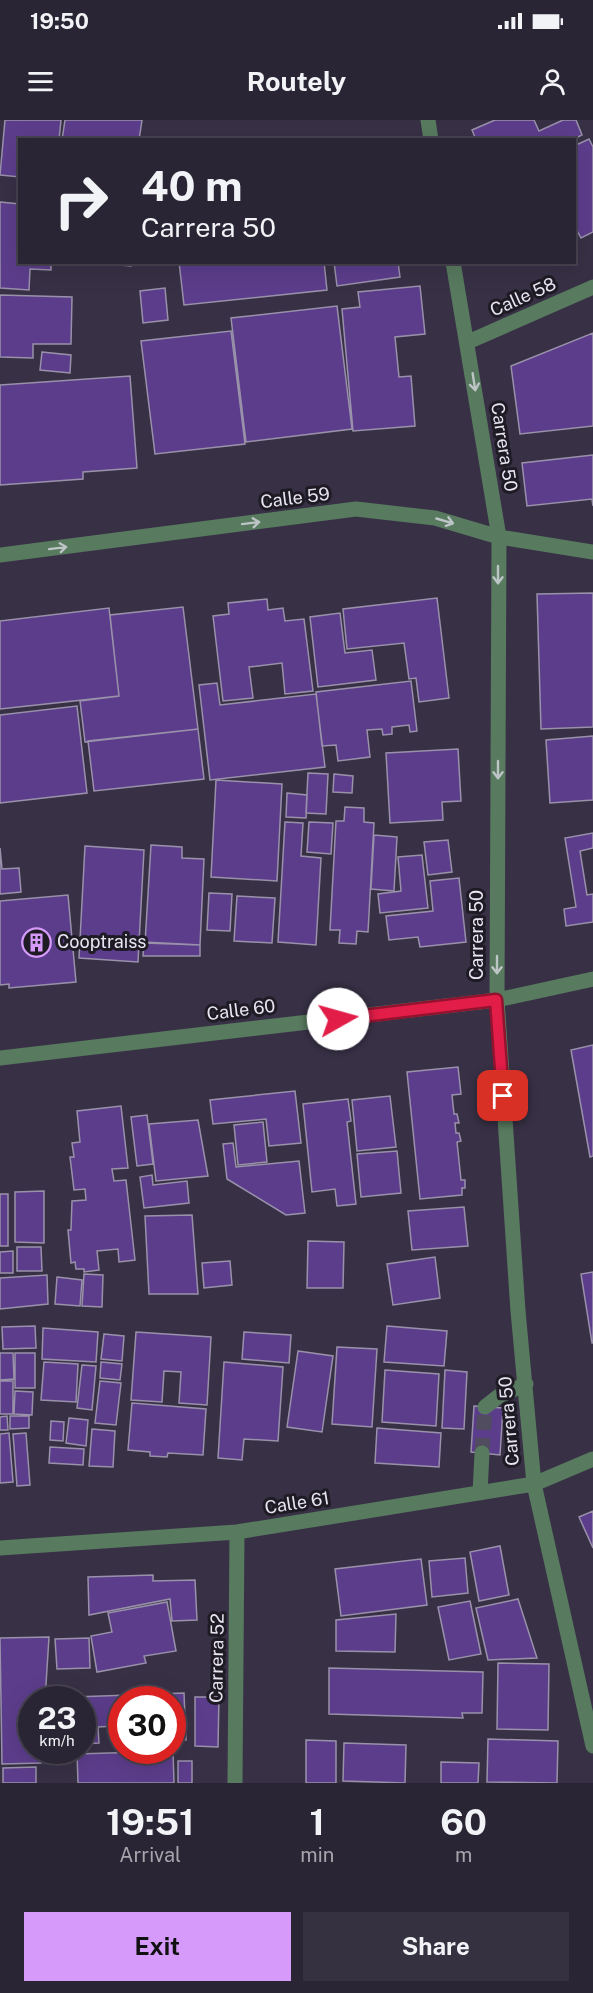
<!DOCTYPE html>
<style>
body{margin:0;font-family:"Public Sans",sans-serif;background:#363140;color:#f1f3f6;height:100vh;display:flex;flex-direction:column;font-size:22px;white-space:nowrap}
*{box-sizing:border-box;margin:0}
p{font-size:20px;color:#a5a5ac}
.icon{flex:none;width:33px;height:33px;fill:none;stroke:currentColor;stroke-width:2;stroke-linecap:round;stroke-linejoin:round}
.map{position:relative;height:1663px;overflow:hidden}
.panel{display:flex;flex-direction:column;background:#2a2534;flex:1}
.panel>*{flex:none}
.hud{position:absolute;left:18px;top:18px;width:558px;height:126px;border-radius:0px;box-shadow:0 6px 24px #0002,0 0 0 2px #46424f;background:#2a2534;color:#f1f3f6;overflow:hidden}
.speed{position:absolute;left:18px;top:1566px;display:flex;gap:12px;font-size:30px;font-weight:700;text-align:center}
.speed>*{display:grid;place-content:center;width:78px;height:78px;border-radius:50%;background:#2a2534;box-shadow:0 6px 24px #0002,0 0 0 2px #46424f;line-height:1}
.speed small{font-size:15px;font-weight:400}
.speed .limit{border:9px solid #d22;background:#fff;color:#111}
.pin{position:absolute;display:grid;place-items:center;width:51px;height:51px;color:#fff;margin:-26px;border-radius:12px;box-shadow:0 3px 9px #0006}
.me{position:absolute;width:66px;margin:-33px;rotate:83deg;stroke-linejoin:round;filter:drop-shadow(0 0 4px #0008)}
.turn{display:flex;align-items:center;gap:21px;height:126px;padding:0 24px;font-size:27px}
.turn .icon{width:78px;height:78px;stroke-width:2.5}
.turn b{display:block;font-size:42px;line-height:51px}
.eta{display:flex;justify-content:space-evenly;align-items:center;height:102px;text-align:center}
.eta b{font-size:36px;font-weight:700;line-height:42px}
.action{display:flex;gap:12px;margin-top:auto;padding:12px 24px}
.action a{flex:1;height:69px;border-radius:0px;background:#d69bfa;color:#111;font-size:24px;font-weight:700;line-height:69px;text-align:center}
.action a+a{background:#363140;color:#f1f3f6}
.status{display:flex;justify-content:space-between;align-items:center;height:42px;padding:0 30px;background:#2a2534;direction:ltr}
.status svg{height:16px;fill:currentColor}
header{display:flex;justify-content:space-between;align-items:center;height:78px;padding:0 24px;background:#2a2534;font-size:27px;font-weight:700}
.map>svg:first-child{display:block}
.building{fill:#5c3d8c;stroke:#9991aa;stroke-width:1.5}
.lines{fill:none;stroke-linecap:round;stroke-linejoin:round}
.minor-tunnel{stroke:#524c60;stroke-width:15;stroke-dasharray:15 8;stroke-linecap:butt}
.minor{stroke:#587a5f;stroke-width:15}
.oneway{stroke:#bdc4c6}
.route-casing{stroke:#92132f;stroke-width:15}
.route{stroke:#e11d48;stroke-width:10}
.labels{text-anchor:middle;stroke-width:6;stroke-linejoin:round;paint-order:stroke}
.street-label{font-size:18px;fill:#e8e4f2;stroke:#1e1b25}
.poi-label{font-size:18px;fill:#e8e4f2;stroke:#1e1b25;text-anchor:start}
</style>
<div class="status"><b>19:50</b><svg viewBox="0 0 49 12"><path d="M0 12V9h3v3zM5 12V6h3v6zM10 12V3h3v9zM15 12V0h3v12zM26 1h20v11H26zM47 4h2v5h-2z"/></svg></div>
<header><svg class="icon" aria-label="menu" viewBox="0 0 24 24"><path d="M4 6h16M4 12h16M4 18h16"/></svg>Routely<svg class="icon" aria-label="person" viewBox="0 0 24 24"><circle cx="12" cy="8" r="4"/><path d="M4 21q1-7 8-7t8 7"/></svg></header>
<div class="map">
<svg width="593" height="1663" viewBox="0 0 593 1663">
<rect width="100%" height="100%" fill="#383146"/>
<!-- building -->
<path class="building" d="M5,0H61L59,20H20V57L0,55Z
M65,0H142L139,20H62Z
M495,0H534L539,11L563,0H576L582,15L572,20H476L472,10Z
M589,19L593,27V112L581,118L574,105V26Z
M0,82L20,84V142H51V150L30,149L29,170L0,168Z
M84,142H131V146Z
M179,142H324L327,170L184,185Z
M334,142H398L400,157L337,166Z
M420,166L425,214L395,217L399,257L411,256L415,306L353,311L342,189L360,187L358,172Z
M165,168L168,200L143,203L140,171Z
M0,175L72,177L71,224H33V238L0,237Z
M337,186L352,309L246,322L231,198Z
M231,211L245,324L155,334L141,221Z
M593,213V306L520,314L511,246Z
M42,232L71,235L70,253L40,250Z
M130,256L137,348L83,352V359L0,365V265Z
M593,335V386L592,379L527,386L522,343Z
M593,473V607L541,609L537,474Z
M437,478L449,578L419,582L416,558L409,559L404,523L347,529L343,489Z
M267,479L268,490L283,488L285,501L304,499L313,571L285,574L282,543L249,547L253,578L223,581L213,496L229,494L228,483Z
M183,487L198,609L85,622L80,581L119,576L110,495Z
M109,488L119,576L0,589V501Z
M340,493L345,533L372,530L376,560L318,567L310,497Z
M411,561L417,611L410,612L409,605L392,607V614L383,615L382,609L367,610L370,637L338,641L336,625L322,626L316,572Z
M217,563L220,585L316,574L325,647L210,660L199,565Z
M77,586L87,673L0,683V595Z
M198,609L204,659L94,671L88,621Z
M593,616V680L550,683L546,620Z
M458,629L461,681L442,682L443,700L390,703L386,633Z
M308,653L328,654L326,694L306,693Z
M334,654L353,656L352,673L333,672Z
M216,660L282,664L277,761L211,757Z
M287,673L307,675L306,698L286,697Z
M345,687L364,688V702L374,703L368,812L357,811L356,824L339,823L340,810H330L336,701H344Z
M285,702L303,703L301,736L321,738L316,825L278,822Z
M309,702L333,703L331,734L307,732Z
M593,713V728L580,731L587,775L593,774V802L566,806L564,789L576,787L565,718Z
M374,715L397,717L394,771L371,769Z
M448,720L452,752L428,755L424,722Z
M151,725L182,727V738L204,739L200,825L145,823Z
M85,726L144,730L138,842L79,838Z
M0,728L2,749L19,748L21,772L0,774Z
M422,735L428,788L380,793L378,774L401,771L398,737Z
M459,758L466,822L420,827L418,817L389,820L386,796L433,791L430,761Z
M209,773L232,774L230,811L207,810Z
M68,775L76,862L9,868V864L0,865V781Z
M237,776L275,778L272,823L234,821Z
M144,822L200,825V836H143Z
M593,925V1036L590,1037L571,930Z
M458,947L461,974L452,975L454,994H457L459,1003H455L456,1013H459L461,1021L457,1022L461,1060H465V1068H462V1075L420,1079L407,952Z
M295,971L301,1023L269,1026L266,999L213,1004L210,980Z
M390,976L396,1027L357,1031L352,980Z
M348,979L351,1001L347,1002L356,1084L337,1086L335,1069L312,1072L303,984Z
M121,986L128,1048L112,1049L114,1061L126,1060L135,1140L119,1142L118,1129L97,1131L99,1150L84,1152V1149H76L75,1142L71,1143L68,1110H71L72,1081L86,1080L85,1069L74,1070L70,1037H74L72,1023L80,1022L77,991Z
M147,995L153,1044L137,1046L131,997Z
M198,1000L208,1056L156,1061L149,1004Z
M263,1002L267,1042L238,1045L234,1005Z
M233,1023L236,1047L299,1041L305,1093L286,1095L227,1059L223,1024Z
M397,1031L401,1073L361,1077L357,1034Z
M152,1055L153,1065L187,1061L189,1083L144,1088L140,1057Z
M44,1071V1123L15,1122V1072Z
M0,1074H8V1126H0Z
M464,1087L468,1126L412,1130L408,1091Z
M192,1095L198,1174H149L145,1096Z
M308,1121L344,1122L343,1168H307Z
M17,1127H41L42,1151H17Z
M13,1131V1153H0V1132Z
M435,1137L440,1178L393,1185L387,1144Z
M230,1141L232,1165L204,1168L202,1143Z
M593,1152V1223H592L581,1154Z
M84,1154L103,1155L102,1187L82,1186Z
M47,1155L48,1184L0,1189V1158Z
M57,1157L82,1160L80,1186L55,1184Z
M35,1206L36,1228L3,1229L2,1207Z
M387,1206L447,1211L444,1246L384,1242Z
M43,1208L98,1212L96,1242L42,1239Z
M136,1212L211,1217L207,1285L179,1283L181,1252L164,1251L162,1282L131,1280Z
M244,1212L291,1215L289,1243L242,1239Z
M104,1214L124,1216L122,1241L101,1239Z
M337,1227L377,1229L372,1307L332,1304Z
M298,1231L333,1236L322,1312L287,1307Z
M0,1233H13L14,1259L0,1260Z
M15,1233H35V1268H15Z
M44,1242L78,1244L76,1282L41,1280Z
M101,1242L122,1244L120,1260L100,1258Z
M224,1242L283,1247L278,1321L244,1319L242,1340L218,1338Z
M82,1245L96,1246L92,1290L77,1288Z
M385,1250L439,1254L436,1306L382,1302Z
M445,1250L467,1252L464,1309L442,1308Z
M0,1261H13V1294H0Z
M100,1261L121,1263L116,1305L95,1303Z
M15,1271L33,1272L32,1295L14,1294Z
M132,1283L206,1289L203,1335L168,1333L167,1337L150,1336V1332L128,1330Z
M474,1286L503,1288L500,1335L471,1332Z
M7,1296L8,1310H0V1297Z
M10,1296H29V1308L10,1309Z
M69,1298L88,1300L86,1326L66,1323Z
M51,1301L64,1302L63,1321L50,1320Z
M377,1308L441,1313L439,1347L375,1343Z
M92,1309L115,1311L113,1347L89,1346Z
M9,1313L13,1362L0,1363V1314Z
M26,1313L30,1365L17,1366L13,1314Z
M50,1327L84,1329L83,1345L49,1343Z
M593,1391V1428L579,1397Z
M500,1426L509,1475L479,1481L470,1432Z
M465,1438L468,1473L432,1477L429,1441Z
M421,1439L427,1485L341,1496L335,1449Z
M153,1455V1461L195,1460L197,1500L172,1501L170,1479L89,1495L88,1457Z
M518,1479L537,1538L488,1540L476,1488Z
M470,1481L481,1534L449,1540L438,1487Z
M167,1482L176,1531L144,1536L146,1543L97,1552L91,1516L112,1512L108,1493Z
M396,1494L395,1532L336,1531V1500Z
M49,1517L45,1580H32V1630H42L41,1643L2,1644L0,1518Z
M89,1518L90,1548L57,1549L55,1519Z
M498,1543L549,1544L548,1610L497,1609Z
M329,1548L483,1552L482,1593H462L463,1598L329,1594Z
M184,1573L186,1620L172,1621V1580H122V1623H116L115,1606L98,1607L99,1623L82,1624V1580H74V1577Z
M195,1577H219L218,1627L195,1626Z
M488,1619L558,1621L557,1663L487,1662Z
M306,1620L336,1621V1663H306Z
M344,1623L406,1625L405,1663L343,1661Z
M173,1631L174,1663H78L77,1634Z
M178,1641H192V1663H178Z
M441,1642L479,1643L478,1663H441Z
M36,1647V1663H3V1648Z"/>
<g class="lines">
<!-- minor-tunnel -->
<path class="minor-tunnel" d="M482,1333L485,1287"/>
<!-- minor -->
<path class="minor" d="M428,0L431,20
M453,142L499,417L497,880L518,1191L534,1364L593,1626
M468,222L593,167
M0,435L356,389L435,398L499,417L593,432
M0,938L497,880L593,859
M485,1287L499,1276L526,1264
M480,1373L482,1333
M0,1428L237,1412L534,1364L593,1339
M235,1663L237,1412"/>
</g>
<!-- one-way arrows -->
<defs><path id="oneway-shaft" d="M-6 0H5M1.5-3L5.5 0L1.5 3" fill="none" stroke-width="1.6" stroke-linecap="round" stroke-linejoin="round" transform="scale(1.5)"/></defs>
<g class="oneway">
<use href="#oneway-shaft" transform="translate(474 262) rotate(81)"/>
<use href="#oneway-shaft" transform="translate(445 401) rotate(16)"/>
<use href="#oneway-shaft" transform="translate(251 403) rotate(-7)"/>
<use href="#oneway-shaft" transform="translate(58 428) rotate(-7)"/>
<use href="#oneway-shaft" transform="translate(498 455) rotate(90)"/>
<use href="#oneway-shaft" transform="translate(498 650) rotate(90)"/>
<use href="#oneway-shaft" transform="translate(497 845) rotate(90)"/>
</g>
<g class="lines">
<defs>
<path id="route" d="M338,899L496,880L503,976"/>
</defs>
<!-- route casing -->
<use href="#route" class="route-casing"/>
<!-- route -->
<use href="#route" class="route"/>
</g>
<!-- icons -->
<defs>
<symbol id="building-ring" viewBox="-11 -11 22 22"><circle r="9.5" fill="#1e1b25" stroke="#d69bfa" stroke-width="1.5"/><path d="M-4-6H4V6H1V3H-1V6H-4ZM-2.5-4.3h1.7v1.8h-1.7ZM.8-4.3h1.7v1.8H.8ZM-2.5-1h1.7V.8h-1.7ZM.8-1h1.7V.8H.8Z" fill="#d69bfa"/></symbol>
</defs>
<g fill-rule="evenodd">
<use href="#building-ring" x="20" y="806" width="33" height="33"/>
</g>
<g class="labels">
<!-- street labels -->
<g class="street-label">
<text transform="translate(523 177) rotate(-24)" y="6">Calle 58</text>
<text transform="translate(504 327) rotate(81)" y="6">Carrera 50</text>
<text transform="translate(295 378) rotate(-7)" y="6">Calle 59</text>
<text transform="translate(477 815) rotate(-90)" y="6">Carrera 50</text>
<text transform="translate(241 890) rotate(-7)" y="6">Calle 60</text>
<text transform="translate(509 1301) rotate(-95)" y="6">Carrera 50</text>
<text transform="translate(297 1383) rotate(-9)" y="6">Calle 61</text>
<text transform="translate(217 1538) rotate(-89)" y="6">Carrera 52</text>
</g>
<!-- poi labels -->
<g class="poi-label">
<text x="57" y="828">Cooptraiss</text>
</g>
</g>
</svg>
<div class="speed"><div>23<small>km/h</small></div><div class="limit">30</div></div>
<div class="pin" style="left:503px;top:976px;background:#d93025"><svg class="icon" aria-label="arrive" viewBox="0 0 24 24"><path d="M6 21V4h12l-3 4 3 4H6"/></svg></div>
<svg class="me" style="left:338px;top:899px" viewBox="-20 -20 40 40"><circle r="19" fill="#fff"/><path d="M0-13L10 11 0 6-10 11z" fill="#e11d48"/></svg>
<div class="hud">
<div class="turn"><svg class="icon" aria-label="right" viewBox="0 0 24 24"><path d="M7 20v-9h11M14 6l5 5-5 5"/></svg><div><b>40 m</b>Carrera 50</div></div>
</div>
</div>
<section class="panel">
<div class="eta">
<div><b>19:51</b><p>Arrival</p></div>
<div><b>1</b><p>min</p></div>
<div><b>60</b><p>m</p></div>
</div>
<div class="action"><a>Exit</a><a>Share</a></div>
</section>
